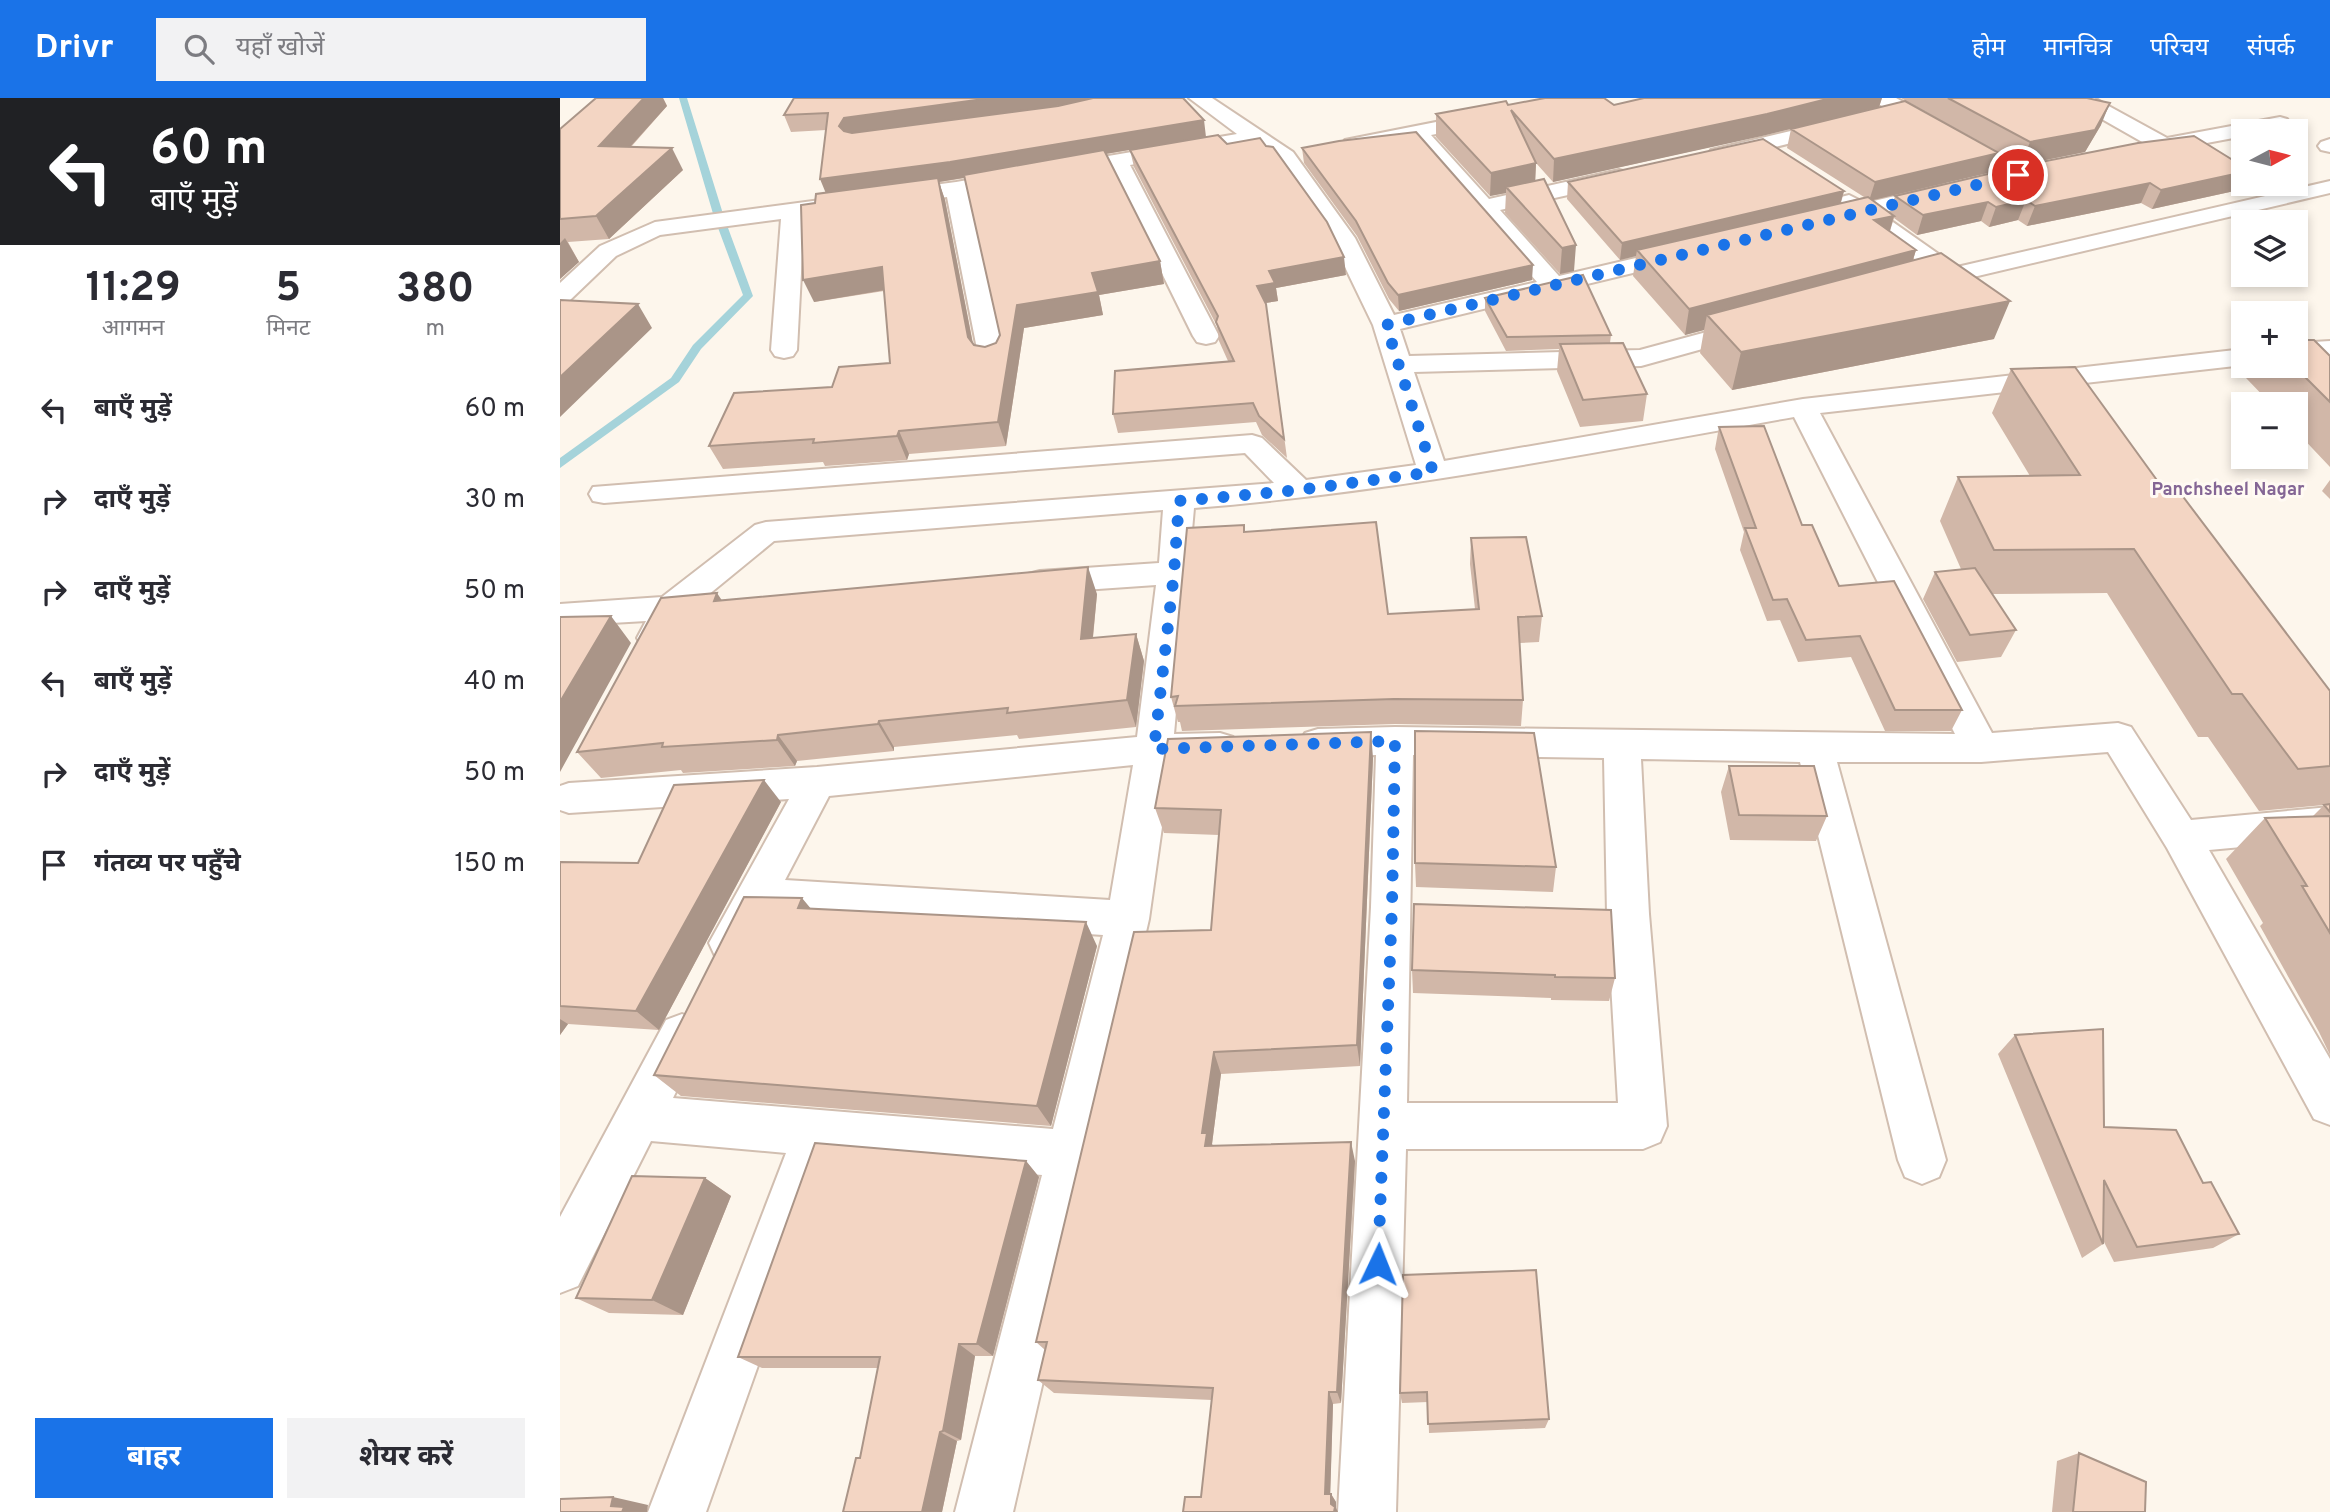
<!DOCTYPE html>
<html lang="hi">
<meta charset="utf-8">
<style>
body{margin:0;font-family:Overpass,"Noto Sans Devanagari",sans-serif;background:#f2f2f3;color:#2b2b33;height:100vh;display:flex;flex-direction:column;font-size:26px;white-space:nowrap}
*{box-sizing:border-box;margin:0}
p{font-size:23px;color:#7c7c81}
.icon{flex:none;width:38px;height:38px;fill:none;stroke:currentColor;stroke-width:2;stroke-linecap:round;stroke-linejoin:round}
.map{position:relative;flex:1;overflow:hidden}
.drawer{display:flex;flex-direction:column;background:#fff;width:560px}
.drawer>*{flex:none}
.top-card{background:#202124;color:#fff;overflow:hidden}
.needle{width:46px;rotate:83deg}
.controls{position:absolute;left:1671px;top:21px;display:grid;gap:14px}
.controls a{display:grid;place-items:center;width:77px;height:77px;border-radius:0px;background:#fff;box-shadow:0 4px 10px #0003;font-size:35px}
.pin{position:absolute;display:grid;place-items:center;width:60px;height:60px;color:#fff;margin:-30px;border:4px solid #fff;border-radius:50%;box-shadow:0 2px 7px #0007}
.me{position:absolute;width:77px;margin:-38px;rotate:2deg;stroke-linejoin:round;filter:drop-shadow(0 0 5px #0008)}
.turn{display:flex;align-items:center;gap:24px;height:147px;padding:0 35px;font-size:32px}
.turn .icon{width:91px;height:91px;stroke-width:2.5}
.turn b{display:block;font-size:49px;line-height:60px}
.eta{display:flex;justify-content:space-evenly;align-items:center;height:119px;text-align:center}
.eta b{font-size:42px;font-weight:700;line-height:49px}
.action{display:flex;gap:14px;margin-top:auto;padding:14px 35px}
.action a{flex:1;height:80px;border-radius:0px;background:#1a73e8;color:#fff;font-size:28px;font-weight:700;line-height:80px;text-align:center}
.action a+a{background:#f2f2f3;color:#2b2b33}
ul{padding:0;list-style:none}
li{display:flex;align-items:center;gap:21px;height:91px;padding:0 35px}
li div{flex:1}
li b{display:block;font-size:26px}
li em{font-style:normal}
header{display:flex;align-items:center;gap:42px;box-sizing:border-box;height:98px;padding:0 35px;background:#1a73e8;color:#fff}
header strong{font-size:33px}
nav{display:flex;gap:38px;margin-inline-start:auto;font-size:24px}
.search{width:490px;height:63px;background:#f2f2f3;display:flex;align-items:center;gap:18px;box-sizing:border-box;padding:0 24px;border-radius:0px;color:#7c7c81;font-size:26px}
main{display:flex;flex:1;min-height:0}
.map>svg:first-child{display:block}
.lines{fill:none;stroke-linecap:round;stroke-linejoin:round}
.stream{fill:#a5d3da;fill-rule:evenodd}
.minor-casing{stroke:#d1beb0;stroke-width:4}
.minor{fill:#fff;fill-rule:evenodd}
.wall{fill:#d1b7a8;fill-rule:evenodd}
.shaded-wall{fill:#aa9588}
.building{fill:#f3d5c3;stroke:#aa9588;stroke-width:2}
.route{stroke:#1a73e8;stroke-width:12;stroke-dasharray:0 21.6}
.labels{text-anchor:middle;stroke-width:6;stroke-linejoin:round;paint-order:stroke}
.far-neighbourhood-label{font-size:18px;font-weight:bold;fill:#846695;stroke:#fffaf3}
</style>
<header>
<strong>Drivr</strong>
<div class="search"><svg class="icon" aria-label="search" viewBox="0 0 24 24"><circle cx="10" cy="10" r="6"/><path d="M15 15l6 6"/></svg>यहाँ खोजें</div>
<nav><a>होम</a><a>मानचित्र</a><a>परिचय</a><a>संपर्क</a></nav>
</header>
<main>
<section class="drawer">
<div class="top-card">
<div class="turn"><svg class="icon" aria-label="left" viewBox="0 0 24 24"><path d="M17 20v-9H6M10 6l-5 5 5 5"/></svg><div><b>60 m</b>बाएँ मुड़ें</div></div>
</div>
<div class="eta">
<div><b>11:29</b><p>आगमन</p></div>
<div><b>5</b><p>मिनट</p></div>
<div><b>380</b><p>m</p></div>
</div>
<ul>
<li><svg class="icon" aria-label="left" viewBox="0 0 24 24"><path d="M17 20v-9H6M10 6l-5 5 5 5"/></svg><div><b>बाएँ मुड़ें</b></div><em>60 m</em></li>
<li><svg class="icon" aria-label="right" viewBox="0 0 24 24"><path d="M7 20v-9h11M14 6l5 5-5 5"/></svg><div><b>दाएँ मुड़ें</b></div><em>30 m</em></li>
<li><svg class="icon" aria-label="right" viewBox="0 0 24 24"><path d="M7 20v-9h11M14 6l5 5-5 5"/></svg><div><b>दाएँ मुड़ें</b></div><em>50 m</em></li>
<li><svg class="icon" aria-label="left" viewBox="0 0 24 24"><path d="M17 20v-9H6M10 6l-5 5 5 5"/></svg><div><b>बाएँ मुड़ें</b></div><em>40 m</em></li>
<li><svg class="icon" aria-label="right" viewBox="0 0 24 24"><path d="M7 20v-9h11M14 6l5 5-5 5"/></svg><div><b>दाएँ मुड़ें</b></div><em>50 m</em></li>
<li><svg class="icon" aria-label="arrive" viewBox="0 0 24 24"><path d="M6 21V4h12l-3 4 3 4H6"/></svg><div><b>गंतव्य पर पहुँचे</b></div><em>150 m</em></li>
</ul>
<div class="action"><a>बाहर</a><a>शेयर करें</a></div>
</section>
<div class="map">
<svg width="1770" height="1414" viewBox="0 0 1770 1414">
<rect width="100%" height="100%" fill="#fdf6ec"/>
<g class="lines">
<!-- stream -->
<path class="stream" d="M119,0H127L164,119L193,198L141,251L119,284L0,370V360L111,280L133,247L183,197L154,119Z"/>
<defs>
<path id="minor" d="M629,0H652L733,54L795,140L834,217L977,184L852,40L792,52L785,50L782,46L785,42L997,0H1038L1028,6L871,37L929,101L1059,72L1067,74L1070,79L1067,84L940,112L999,178L1127,148L1135,150L1139,155L1135,160L840,231L849,258L1080,252L1191,222L1200,225L1204,230L1200,235L1081,268L854,274L884,363L1243,301L1684,251V267L1260,315L1432,635L1558,625L1571,629L1631,722L1770,709V741L1649,752L1770,961V1027L1754,1021L1607,750L1548,654L1421,664H1277L1386,1062L1379,1079L1362,1086L1345,1079L1338,1062L1240,664L1081,661L1089,816L1107,1028L1100,1044L1083,1051H846L836,1414H778L811,809L816,657L758,659L745,655L740,645L745,635L758,631L835,629L1395,636L1234,319C1035,354 836,394 634,410L614,636L660,635L673,639L678,649L673,659L660,663L611,665L589,821L453,1414H395L482,1077L272,1059L146,1414H88L226,1055L91,1043L18,1188L0,1195V1119L106,922L122,916L138,922L144,936L113,1000L493,1031L543,837L207,815L185,858L170,863L155,858L149,845L229,701L9,715L0,712V688L9,685L257,669L577,639L596,487L480,495L468,492L464,484L468,476L480,473L599,465L603,412L214,443L142,502L147,509L142,517L121,521L106,548L94,552L82,548L77,540L86,523L0,528V506L102,499L195,427L206,424L714,385L685,355L44,405L33,403L29,396L33,389L692,337L702,340L746,382L856,367L813,227L771,140L717,64L692,46L570,67L659,238L655,244L646,246L637,244L633,238L550,70L408,96L445,261L441,267L432,269L423,267L419,261L387,99L244,118L237,252L233,258L224,260L215,258L211,252L221,121L100,137L56,158L9,203L0,205V185L40,148L95,124L396,84L677,36ZM853,657L1044,660L1047,816L1058,1005H847ZM573,667L550,802L225,782L269,698Z
M1312,0H1336L1466,72L1469,77L1466,82H1450L1315,4Z
M1509,0H1534L1607,40L1720,19L1727,21L1730,25L1727,29L1709,33H1684V38L1588,56L1581,54L1577,50L1584,45L1512,4Z
M1281,21L1288,23L1291,27L1288,31L1159,63L1151,62L1148,57L1151,52Z
M1770,41V54L1761,52L1758,48L1761,44Z
M1770,83V95L1354,193L1345,191L1342,186L1345,181L1373,174L1297,120L1270,127L1262,125L1259,120L1262,115L1283,110L1278,104L1281,99L1289,97L1305,105L1382,87L1390,89L1393,94L1390,99L1320,115L1397,169Z
M1770,243V259L1736,261V245Z"/>
</defs>
<!-- minor casing -->
<use href="#minor" class="minor-casing"/>
<!-- minor -->
<use href="#minor" class="minor"/>
</g>
<!-- wall -->
<path class="wall" d="M36,0H103L107,8L71,49L123,72L49,141L8,144L19,164L0,181V31Z
M234,0L646,39L546,56L600,163L604,186L539,197L543,217L464,230L446,348L349,356L347,362L265,368L263,364L163,371L149,348L272,289L330,265L324,193L254,204L255,105L266,95V32L231,34L224,17ZM405,80L440,237L436,245L425,249L414,247L413,245L385,102L379,84Z
M1084,0H1322L1319,9L1254,25L1432,74L1313,102L1330,115L1335,98L1466,67L1679,92L1592,111L1581,105L1467,128L1458,122L1429,129L1421,123L1357,137L1334,120L1330,133L1356,152L1353,162L1434,241L1172,292L1140,255L1144,232L1125,237L1073,178L1076,158L1060,162L1007,101L1008,84L1284,93L1281,105L1304,99L1227,50L1231,31L993,84L976,65L975,83L1014,173L1000,176L945,115L946,95L930,98L876,39V16L948,7H1054Z
M1341,0H1527L1541,27L1525,54L1461,67Z
M742,50L972,182L839,213L829,201L797,138L744,65Z
M570,52L786,177L716,190L718,203L706,205L727,360L702,337L696,324L558,335L553,316L668,263L659,243L657,228L574,69Z
M925,200L1051,237L1050,245L1087,296L1083,323L1020,329L997,273L999,251L946,253L925,213Z
M1770,258V369L1736,333V306H1711L1686,280L1693,268H1736Z
M1451,271L1607,396L1770,593V957L1759,934L1700,828L1703,825L1666,761L1705,720L1752,719L1764,707L1699,713L1648,639H1638L1547,495L1432,496L1456,532L1441,559L1397,564L1363,501L1375,474L1401,471L1380,423L1398,379L1470,378L1432,315Z
M1159,329L1242,427L1279,488L1402,612L1391,633H1325L1291,559L1238,564L1220,522L1207,523L1180,452L1184,434L1155,351Z
M1770,382V401L1762,393Z
M685,434L828,516L915,511L910,466L911,440L982,518L979,544L959,545L963,602L961,628L835,626L622,633L620,624H618L611,599Z
M537,496L533,540L576,536L584,563L576,629L459,641L457,637L334,649V653L237,663L235,668L123,675L121,672L41,680L17,654L162,502Z
M813,660L800,968L661,976L652,1046L653,1048L795,1063L781,1305L773,1306L770,1396H771L776,1404V1410L641,1399L652,1302L494,1295L478,1282L485,1252L476,1244L651,832L659,737L604,735L595,710Z
M1169,668L1267,718L1256,743L1170,742L1161,694Z
M221,704L99,932L8,926L0,937V764L78,765Z
M855,765L996,769L993,794L856,789Z
M854,806L1055,880L1049,903L991,902V900L853,895L852,872Z
M251,811L537,848L491,1028L121,998L94,977Z
M1455,937L1544,1029L1643,1085L1679,1136L1653,1150L1554,1164L1543,1142V1146L1522,1160L1438,956Z
M466,1063L479,1079L433,1258H415L401,1342L397,1343L382,1414H283L300,1360L318,1270H202L178,1259Z
M145,1080L171,1098L123,1217L49,1215L16,1200Z
M843,1177L989,1321L985,1330L869,1335L868,1304L842,1305L840,1295Z
M1519,1355L1585,1414H1492L1497,1363Z"/>
<!-- shaded-wall -->
<path class="shaded-wall" d="M84,0H103L107,8L51,70L39,48Z
M431,0H535L502,7L286,46L279,28L284,20Z
M1271,0H1322L1319,9L1202,38L993,84L994,61Z
M1550,5L1541,27L1525,54L1461,67L1470,44Z
M644,22L646,39L379,84L385,102L416,262L267,98L260,81Z
M112,50L123,72L49,141L36,118Z
M1439,55L1432,74L1309,103L1315,84Z
M976,65L975,88L946,89V95L930,98L931,75Z
M1684,74V84L1679,92L1592,111L1601,92Z
M1590,85L1581,105L1467,128L1475,108Z
M1284,93L1279,110L1077,152L1076,158L1060,162L1062,145Z
M1466,102L1458,122L1429,129L1436,109Z
M1428,104L1421,123L1357,137L1363,117Z
M1334,118L1327,143L1314,122Z
M5,140L19,164L0,181V145Z
M1016,147L1014,173L1000,176L1002,150Z
M1356,152L1348,178L1147,217L1144,232L1125,237L1129,211Z
M784,159L786,177L716,190L718,203L699,206L697,188L709,173Z
M600,163L604,186L539,197L543,217L464,230L446,348L438,324L457,207L532,175Z
M973,167L972,182L839,213L838,197Z
M322,169L331,191L254,204L243,182Z
M1450,203L1434,241L1172,292L1181,254Z
M78,206L92,230L0,319V279Z
M339,333L349,356L347,362L337,338Z
M528,469L537,496L530,568L521,541Z
M157,495L175,522L154,503Z
M51,518L71,545L0,674V604Z
M576,536L584,563L576,629L567,602Z
M319,623L334,649V653L318,626Z
M811,634L813,660L800,968L797,947Z
M218,637L237,663L235,668L217,642Z
M204,682L221,704L99,932L76,913Z
M242,800L262,824L238,810Z
M526,824L537,848L491,1028L477,1008Z
M0,921L8,926L0,937Z
M654,954L661,976L652,1046L655,1054L645,1048L642,1035Z
M791,1044L795,1063L781,1305L777,1294Z
M466,1063L479,1079L433,1258L417,1246Z
M145,1080L171,1098L123,1217L92,1202Z
M399,1246L415,1258L401,1342L383,1333Z
M769,1294L773,1306L770,1404L765,1396Z
M380,1334L397,1343L382,1414H362Z
M771,1396L776,1404V1410L778,1414H774L771,1406Z
M53,1399L88,1407L87,1414H62L51,1408Z"/>
<!-- building -->
<path class="building" d="M36,0H84L39,48L112,50L36,118L0,121V31Z
M234,0H431L284,20L279,28L284,33L292,35L498,8L533,0H623L644,22L390,64L260,81L268,15L224,17Z
M985,0H1044L1054,7L1084,0H1271L1207,16L994,61L951,12L976,65L931,75L876,16L946,3L948,7Z
M1388,0H1527L1550,5L1535,32L1470,44Z
M1345,3L1439,55L1315,84L1231,31Z
M856,34L973,167L838,197L828,185L796,123L742,50L779,43Z
M658,37L667,46L700,40L706,48L713,49L767,124L784,159L709,173L715,185L697,188L706,206L724,341L699,318L693,305L553,316L555,273L674,263L656,224L658,218L570,52Z
M1634,38L1684,69V74L1601,92L1590,85L1475,108L1466,102L1436,109L1428,104L1363,117L1335,98L1466,67L1578,45Z
M1203,41L1284,93L1062,145L1008,84Z
M544,52L600,163L532,175L538,194L457,207L438,324L339,333L337,338L253,345L254,341L149,348L174,295L272,289L279,269L330,265L322,169L243,182L241,107L255,105L256,96L378,80L408,239L414,247L425,249L436,245L440,237L404,77Z
M984,81L1016,147L1002,150L946,89Z
M1308,99L1334,118L1314,122L1356,152L1129,211L1077,152Z
M1381,155L1450,203L1181,254L1147,217Z
M1023,177L1051,237L947,239L925,200Z
M0,202L78,206L0,279Z
M1736,242H1754L1770,258V304L1734,268H1736Z
M1063,245L1087,296L1023,302L1000,246Z
M1515,269L1607,396H1621L1770,593V668L1738,671L1682,596H1672L1574,451L1434,452L1398,379L1520,377L1451,271Z
M1204,328L1242,427H1252L1279,488L1334,483L1402,612H1335L1300,538L1246,542L1227,501L1213,502L1185,430H1196L1159,329Z
M816,424L828,516L919,511L911,440L966,439L982,518L958,519L963,602L834,601L615,608L618,598L611,599L627,430L684,427V434Z
M528,469L521,541L576,536L567,602L447,615L448,610L319,623L318,626L218,637L217,642L102,649L103,645L17,654L101,500L157,495L154,503Z
M1415,470L1456,532L1410,537L1375,474Z
M51,518L0,604V519Z
M855,633L974,635L996,769L855,765Z
M811,634L797,947L654,954L642,1035H647L645,1048L791,1044L777,1294H769L765,1396H771V1406L775,1409L774,1414H623L625,1399H641L653,1290L478,1282L487,1244H476L574,834L651,832L661,712L595,710L608,641Z
M1169,668H1254L1267,718L1179,717Z
M204,682L76,913L0,908V764L78,765L114,687Z
M1770,706V714L1764,707Z
M1770,718V835L1742,788H1747L1705,720Z
M184,799L242,800L238,810L526,824L477,1008L94,977Z
M854,806L1051,812L1055,880L995,879V877L852,872Z
M1543,931L1544,1029L1616,1032L1643,1085L1651,1084L1679,1136L1577,1149L1544,1082L1543,1146L1455,937Z
M255,1045L466,1063L417,1246H399L383,1333L380,1334L362,1414H283L296,1360H300L320,1259H178Z
M72,1078L145,1080L92,1202L16,1200Z
M976,1172L989,1321L868,1326L867,1294L840,1295L843,1177Z
M1519,1355L1586,1384L1585,1414H1513Z
M53,1399L51,1408L64,1409L62,1414H0V1401Z"/>
<g class="lines">
<!-- route -->
<path class="route" d="M818,1166L832,809L835,643L594,651L614,475L619,403L739,392L873,374L826,227L1458,77"/>
</g>
<g class="labels">
<!-- far-neighbourhood labels -->
<g class="far-neighbourhood-label">
<text x="1668" y="397">Panchsheel Nagar</text>
</g>
</g>
</svg>
<div class="controls">
<a><svg class="needle" viewBox="-14 -14 28 28"><path d="M0-13l5 13h-10z" fill="#e53935"/><path d="M0 13l5-13h-10z" fill="#7c7c81"/></svg></a>
<a><svg class="icon" aria-label="layers" viewBox="0 0 24 24"><path d="M12 4l9 5-9 5-9-5zM3 14l9 5 9-5"/></svg></a>
<a>+</a>
<a>−</a>
</div>
<div class="pin" style="left:1458px;top:77px;background:#d93025"><svg class="icon" aria-label="arrive" viewBox="0 0 24 24"><path d="M6 21V4h12l-3 4 3 4H6"/></svg></div>
<svg class="me" style="left:818px;top:1166px" viewBox="-20 -20 40 40"><path d="M0-17L14 15 0 8-14 15z" fill="#1a73e8" stroke="#fff" stroke-width="4"/></svg>
</div>
</main>
